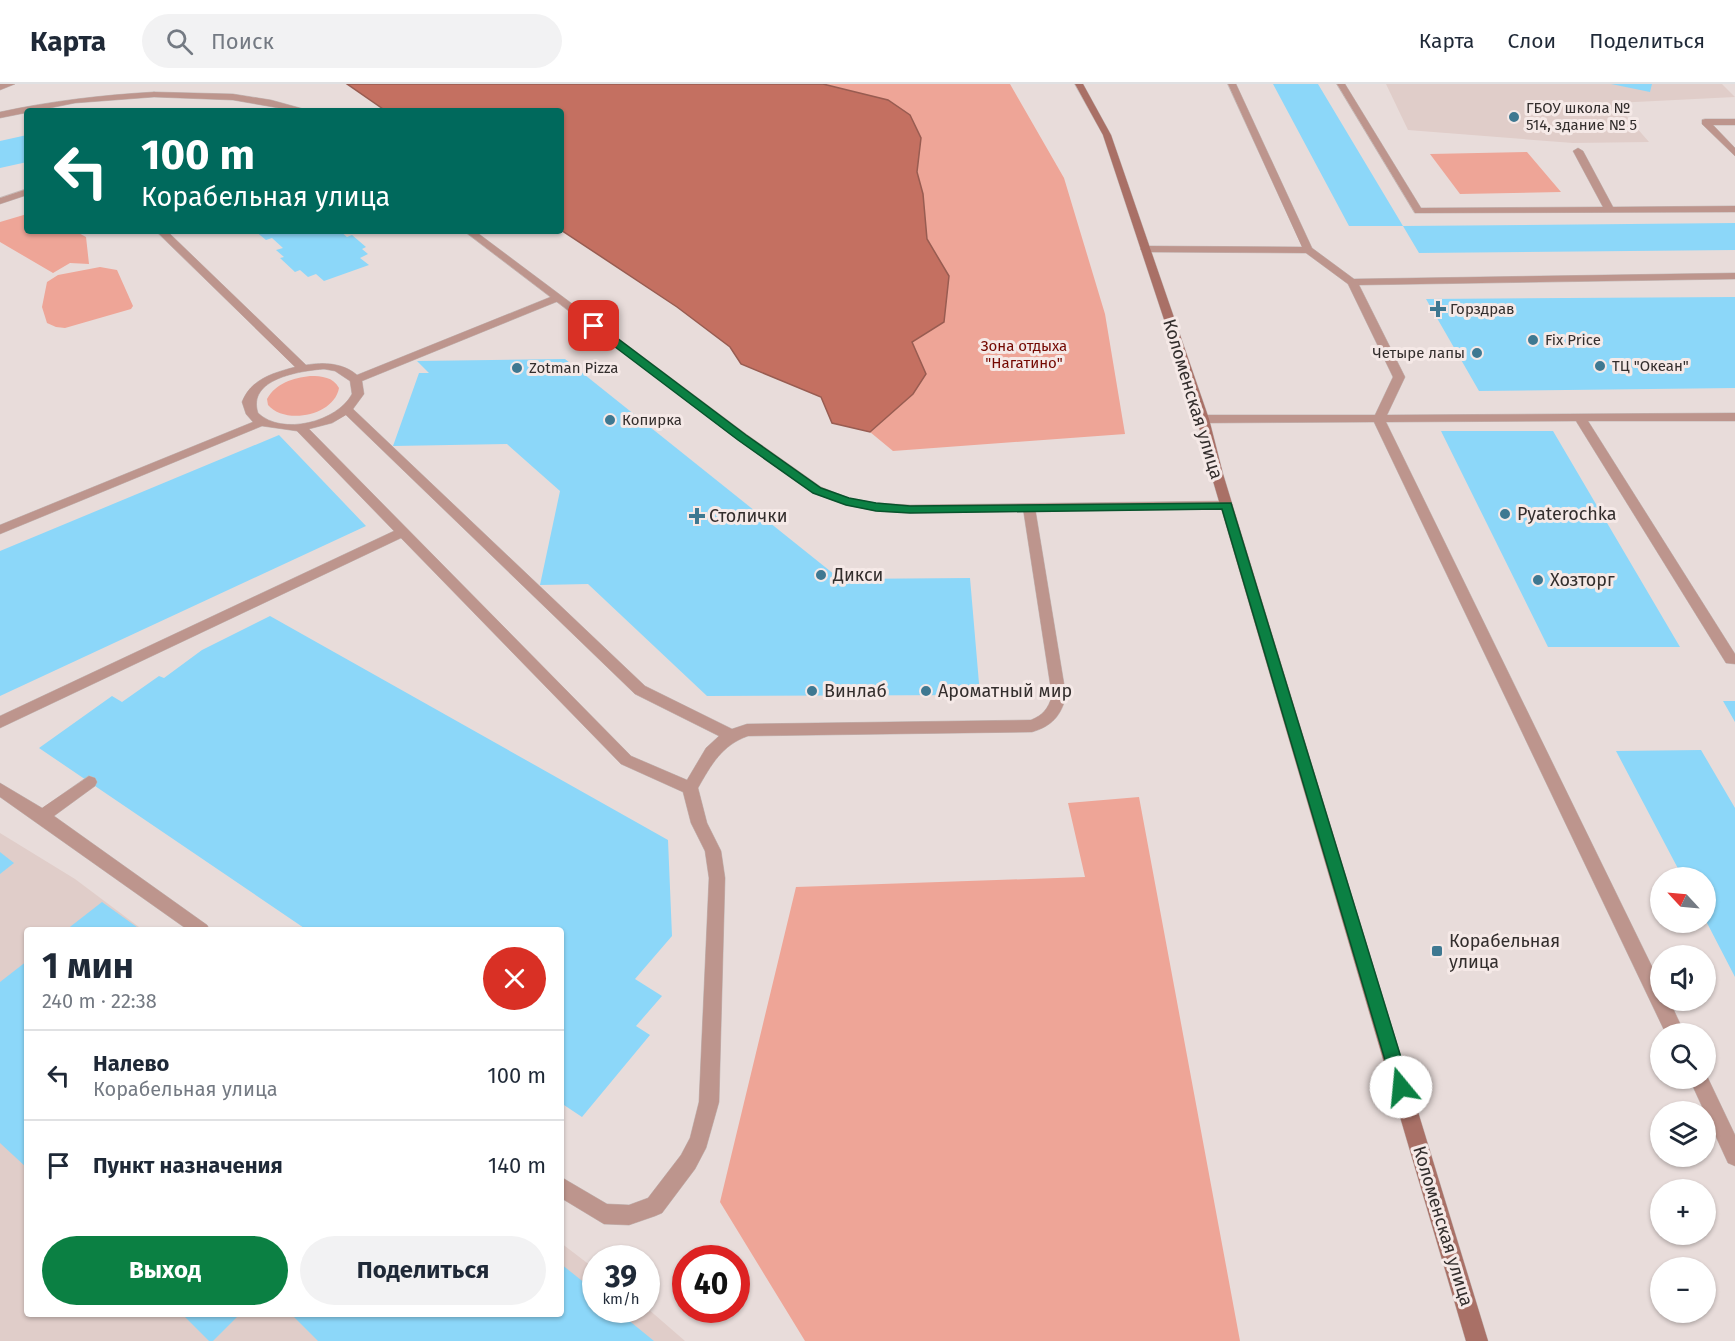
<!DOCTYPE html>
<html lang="ru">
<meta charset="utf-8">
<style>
body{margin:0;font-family:"Fira Sans",sans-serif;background:#f2f2f3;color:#1f2937;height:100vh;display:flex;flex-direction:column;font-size:22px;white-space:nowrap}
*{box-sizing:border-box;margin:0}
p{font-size:20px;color:#747a83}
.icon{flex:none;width:33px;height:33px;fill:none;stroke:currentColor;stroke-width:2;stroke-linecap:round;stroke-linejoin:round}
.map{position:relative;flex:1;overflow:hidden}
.drawer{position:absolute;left:24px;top:843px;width:540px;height:390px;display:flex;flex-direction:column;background:#fff;border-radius:6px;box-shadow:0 2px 4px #0004}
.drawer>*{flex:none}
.banner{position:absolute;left:24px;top:24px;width:540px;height:126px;border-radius:6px;box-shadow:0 2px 4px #0004;background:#00695c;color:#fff;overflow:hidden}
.needle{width:39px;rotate:296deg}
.fabs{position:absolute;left:1650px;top:783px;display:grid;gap:12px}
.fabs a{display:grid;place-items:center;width:66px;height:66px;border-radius:50%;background:#fff;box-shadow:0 2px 4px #0004;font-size:30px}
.speed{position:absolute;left:582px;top:1161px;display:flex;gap:12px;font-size:30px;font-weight:700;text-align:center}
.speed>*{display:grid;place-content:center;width:78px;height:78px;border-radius:50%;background:#fff;box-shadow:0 2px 4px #0004;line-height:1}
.speed small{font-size:15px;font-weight:400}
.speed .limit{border:9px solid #d22;background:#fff;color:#111}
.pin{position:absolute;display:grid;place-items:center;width:51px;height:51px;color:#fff;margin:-26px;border-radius:12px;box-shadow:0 3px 9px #0006}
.me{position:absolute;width:66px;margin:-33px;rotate:343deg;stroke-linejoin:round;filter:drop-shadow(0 0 4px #0008)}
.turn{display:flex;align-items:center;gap:21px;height:126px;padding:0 18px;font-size:27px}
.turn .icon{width:78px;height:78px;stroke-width:2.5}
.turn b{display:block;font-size:42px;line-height:51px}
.round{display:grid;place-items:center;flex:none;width:63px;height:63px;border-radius:32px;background:#f2f2f3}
.summary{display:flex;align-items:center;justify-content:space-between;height:102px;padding:0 18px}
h1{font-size:36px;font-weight:700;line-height:45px}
.primary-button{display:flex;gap:12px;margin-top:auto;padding:12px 18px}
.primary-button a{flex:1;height:69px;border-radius:36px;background:#0b8043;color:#fff;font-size:24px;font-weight:700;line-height:69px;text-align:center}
.primary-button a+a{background:#f2f2f3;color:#1f2937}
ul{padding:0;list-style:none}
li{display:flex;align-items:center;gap:18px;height:90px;padding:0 18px;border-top:2px solid #e0e1e3}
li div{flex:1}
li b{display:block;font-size:22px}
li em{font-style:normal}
header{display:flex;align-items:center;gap:36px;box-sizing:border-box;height:84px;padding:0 30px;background:#fff;border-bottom:2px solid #e0e1e3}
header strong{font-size:28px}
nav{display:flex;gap:33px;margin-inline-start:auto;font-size:21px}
.search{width:420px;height:54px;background:#f2f2f3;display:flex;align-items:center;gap:15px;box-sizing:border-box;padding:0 21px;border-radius:33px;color:#747a83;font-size:22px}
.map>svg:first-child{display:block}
.built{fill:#e0cdc9}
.green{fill:#eea597}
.water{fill:#c47061;stroke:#985c51;stroke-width:1.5}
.building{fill:#8cd7f9}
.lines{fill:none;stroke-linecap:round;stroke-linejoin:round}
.lane-casing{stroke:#c4b9b7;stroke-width:1}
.street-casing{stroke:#c4b9b7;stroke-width:1}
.secondary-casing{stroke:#c4b9b7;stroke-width:1}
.lane{fill:#bd958d;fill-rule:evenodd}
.street{fill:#bd958d;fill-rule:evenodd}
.secondary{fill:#a97066;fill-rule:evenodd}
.route{fill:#0b8043;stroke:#07532c;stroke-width:1.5}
.poi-dot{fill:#3e7891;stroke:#f5e9e7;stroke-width:2}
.labels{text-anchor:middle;stroke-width:6;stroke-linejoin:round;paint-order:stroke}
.far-poi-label{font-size:15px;fill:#332e2d;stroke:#f5e9e7;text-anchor:start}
.far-park-label{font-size:15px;fill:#730700;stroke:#f5e9e7}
.street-label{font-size:18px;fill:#332e2d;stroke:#f5e9e7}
.poi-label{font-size:18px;fill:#332e2d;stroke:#f5e9e7;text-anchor:start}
</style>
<header>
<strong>Карта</strong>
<div class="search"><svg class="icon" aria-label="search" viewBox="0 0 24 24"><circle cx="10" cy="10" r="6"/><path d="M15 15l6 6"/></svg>Поиск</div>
<nav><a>Карта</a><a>Слои</a><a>Поделиться</a></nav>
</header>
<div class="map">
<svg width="1735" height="1257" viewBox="0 0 1735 1257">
<rect width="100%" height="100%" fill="#e8dcda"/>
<!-- built -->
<path class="built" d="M1386,0H1722L1735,13L1615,19L1649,58L1573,59L1408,46Z
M0,749L75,795L143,846H27V1230H561V1159L595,1185L596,1226L647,1224L685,1257H0Z"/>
<!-- green -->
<path class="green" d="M823,0H1010L1064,94L1105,230L1125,350L893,367L870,348L913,310L911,258L949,192L927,155L923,110L917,88L921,54L834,4Z
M1527,68L1561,108L1460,110L1430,70Z
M27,130V147H75L86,153L89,180L70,179L53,189L0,158V138Z
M100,183L117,186L133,222L131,225L65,244L56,243L47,239L42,223L47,198L58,191Z
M310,292C322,292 333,293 339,304C334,332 285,341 268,321L267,315C276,299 293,294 310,292Z
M1139,713L1240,1257H805L720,1118L796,803L1085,793L1068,719Z"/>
<!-- water -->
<path class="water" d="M347,0H823L888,16L910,31L921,54L917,88L923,110L927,155L949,192L944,238L912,258L926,290L913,310L870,348L832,339L821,313L741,280L730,263L677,223L561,146V27H386Z"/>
<!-- building -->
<path class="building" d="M1273,0H1318L1403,142H1349Z
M1611,0H1652L1650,8Z
M27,51V78L0,84V57Z
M1735,139V166L1419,169L1403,142Z
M255,147H327L329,149L340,147L347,153L352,151L366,163L362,165L368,170L360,174L369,181L324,197L316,190L308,193L300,186L295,188L280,174L284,173L276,166L283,164L272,154L266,156Z
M1735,213V304L1479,307L1426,215Z
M565,275L840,495L970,494L980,611L707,612L588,500L540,501L560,407L507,360L393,362L419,289H429L417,277Z
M1441,347H1553L1680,563H1548Z
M279,351L366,442L0,612V467Z
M270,532L668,756L672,852L635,895L662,912L636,942L650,951L582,1033L561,1019V846H307L39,664L112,612L122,618L159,592L164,594L202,566Z
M1723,617H1735V638Z
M1701,666L1735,724V893L1706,837V794H1683L1616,667Z
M0,768L14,779L0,790Z
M102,818L141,846H66Z
M27,877V1084L0,1059V898Z
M561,1180L596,1208V1226H616L654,1257H318L291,1230H561Z
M182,1230H240L213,1257H209Z"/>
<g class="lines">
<defs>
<path id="lane" d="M0,0H15L0,6Z
M1228,0H1236L1312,164L1354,195L1735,189V195L1359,201L1405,293L1387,331L1735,329V337H1588L1735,570V580L1726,579L1576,337L1386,338L1660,899V916H1669L1685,950H1666L1374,338L1203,339L1197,335L1203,331H1375L1393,293L1348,200L1306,169L1145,168L1140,165L1145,162L1302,163Z
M1337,0H1345L1421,124L1603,123L1573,67L1578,64L1583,67L1613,123L1735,122V128L1415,129Z
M1705,35H1735V41H1713L1735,64V72L1702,40V36Z
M27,105V111L0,120V114Z
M156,147H167L306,281C324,278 343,279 357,291L553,212H561V216L362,297L364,310L353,325L645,602L732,645L747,640L1031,636C1043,631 1048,625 1052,612L1023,424L1029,420L1035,424L1066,612C1061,632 1052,642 1032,648L748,652C722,661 711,681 698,704L707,739L721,767L725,794L719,1018L706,1064L695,1085L662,1129L655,1132L629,1141L604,1140L561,1114V1093L607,1120L629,1121L648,1114L681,1071L690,1054L699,1018L709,794L705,767L691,739L683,708L621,680L401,454L0,644V632L394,447L297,347L262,342L0,450V441L253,338L246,330L242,318C251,295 273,289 295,283ZM324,285L335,287L350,297L352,310C337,338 282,352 258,329C247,295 299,287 324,285ZM346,331L635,610L719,652L706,664L687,696L631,672L309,345L332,339Z
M89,692L95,694L97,698L95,702L54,732L207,841L210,846H188L0,713V699L42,724Z
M1706,990L1735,1051V1082L1728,1079L1689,994H1706Z"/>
<path id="street" d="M154,8L233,10L271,16L311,27H296L233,16L154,13L75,19L0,34V28C51,17 102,11 154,8Z
M464,147H475L746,350L821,403L849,414L876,419L910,421L1227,417L1233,421L1227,425L910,429L876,427L846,421L813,409L738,356Z"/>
<path id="secondary" d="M1075,0H1083L1111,51L1209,335L1223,390L1488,1257H1466L1211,390L1197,335L1103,51Z"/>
</defs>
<!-- lane casing -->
<use href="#lane" class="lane-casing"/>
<!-- street casing -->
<use href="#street" class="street-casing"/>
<!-- secondary casing -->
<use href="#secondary" class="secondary-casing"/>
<!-- lane -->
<use href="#lane" class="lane"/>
<!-- street -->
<use href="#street" class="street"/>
<!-- secondary -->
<use href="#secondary" class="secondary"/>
</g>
<!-- route -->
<path class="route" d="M590,239H597L746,351L821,404L849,414L876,419L910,422L1231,419L1410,1003L1407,1008L1401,1011L1395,1008L1393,1003L1222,425L910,429L876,427L846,421L813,409L738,356L590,244Z"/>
<!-- markers -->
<g class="poi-dot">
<circle cx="1514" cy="33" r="6"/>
<path d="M1435 216h6v6h6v6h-6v6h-6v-6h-6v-6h6z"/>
<circle cx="1533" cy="256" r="6"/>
<circle cx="1477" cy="269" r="6"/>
<circle cx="1600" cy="282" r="6"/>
<circle cx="517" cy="284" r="6"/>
<circle cx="610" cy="336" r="6"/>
<circle cx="1505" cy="430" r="6"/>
<path d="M694 423h6v6h6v6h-6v6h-6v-6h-6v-6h6z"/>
<circle cx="821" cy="491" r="6"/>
<circle cx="1538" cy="496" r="6"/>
<circle cx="812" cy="607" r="6"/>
<circle cx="926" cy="607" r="6"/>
<rect x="1431" y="861" width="12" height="12" rx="3"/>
</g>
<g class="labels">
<!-- far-poi labels -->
<g class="far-poi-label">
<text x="1526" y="29">ГБОУ школа №<tspan x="1526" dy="17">514, здание № 5</tspan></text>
<text x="1450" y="230">Горздрав</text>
<text x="1545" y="261">Fix Price</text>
<text x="1465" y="274" text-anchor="end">Четыре лапы</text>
<text x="1612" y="287">ТЦ "Океан"</text>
<text x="529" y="289">Zotman Pizza</text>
<text x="622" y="341">Копирка</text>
</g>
<!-- far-park labels -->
<g class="far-park-label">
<text x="1024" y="267">Зона отдыха<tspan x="1024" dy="17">"Нагатино"</tspan></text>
</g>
<!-- street labels -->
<g class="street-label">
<text transform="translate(1193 315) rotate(73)" y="6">Коломенская улица</text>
<text transform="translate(1443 1142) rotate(73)" y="6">Коломенская улица</text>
</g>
<!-- poi labels -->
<g class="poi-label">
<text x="1517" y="436">Pyaterochka</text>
<text x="709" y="438">Столички</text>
<text x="833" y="497">Дикси</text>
<text x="1550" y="502">Хозторг</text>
<text x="824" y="613">Винлаб</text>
<text x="938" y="613">Ароматный мир</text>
<text x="1449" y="863">Корабельная<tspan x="1449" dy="21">улица</tspan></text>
</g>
</g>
</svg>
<div class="fabs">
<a><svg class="needle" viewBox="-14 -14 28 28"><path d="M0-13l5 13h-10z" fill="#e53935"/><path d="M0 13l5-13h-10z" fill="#747a83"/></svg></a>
<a><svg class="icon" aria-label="sound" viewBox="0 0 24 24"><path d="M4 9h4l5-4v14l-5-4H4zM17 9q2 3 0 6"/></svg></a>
<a><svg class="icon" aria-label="search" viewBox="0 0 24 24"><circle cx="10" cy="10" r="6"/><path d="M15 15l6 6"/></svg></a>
<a><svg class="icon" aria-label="layers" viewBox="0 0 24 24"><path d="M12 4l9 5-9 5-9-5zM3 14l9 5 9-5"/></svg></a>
<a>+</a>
<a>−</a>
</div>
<div class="speed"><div>39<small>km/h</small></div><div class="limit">40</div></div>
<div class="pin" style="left:594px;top:242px;background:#d93025"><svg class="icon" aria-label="arrive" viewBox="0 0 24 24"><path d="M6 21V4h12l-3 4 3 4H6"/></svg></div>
<svg class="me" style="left:1401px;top:1003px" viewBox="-20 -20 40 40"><circle r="19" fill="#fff"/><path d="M0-13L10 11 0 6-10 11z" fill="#0b8043"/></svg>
<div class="banner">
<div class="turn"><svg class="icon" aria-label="left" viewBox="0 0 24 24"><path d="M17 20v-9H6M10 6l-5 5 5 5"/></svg><div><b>100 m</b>Корабельная улица</div></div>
</div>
<section class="drawer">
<div class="summary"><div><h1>1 мин</h1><p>240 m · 22:38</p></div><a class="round" style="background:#d93025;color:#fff"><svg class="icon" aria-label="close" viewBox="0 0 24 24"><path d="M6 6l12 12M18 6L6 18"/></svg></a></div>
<ul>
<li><svg class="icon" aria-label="left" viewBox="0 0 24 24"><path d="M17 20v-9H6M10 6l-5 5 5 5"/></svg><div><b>Налево</b><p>Корабельная улица</p></div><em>100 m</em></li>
<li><svg class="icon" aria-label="arrive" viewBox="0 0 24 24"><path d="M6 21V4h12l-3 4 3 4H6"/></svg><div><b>Пункт назначения</b></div><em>140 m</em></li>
</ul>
<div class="primary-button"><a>Выход</a><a>Поделиться</a></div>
</section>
</div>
